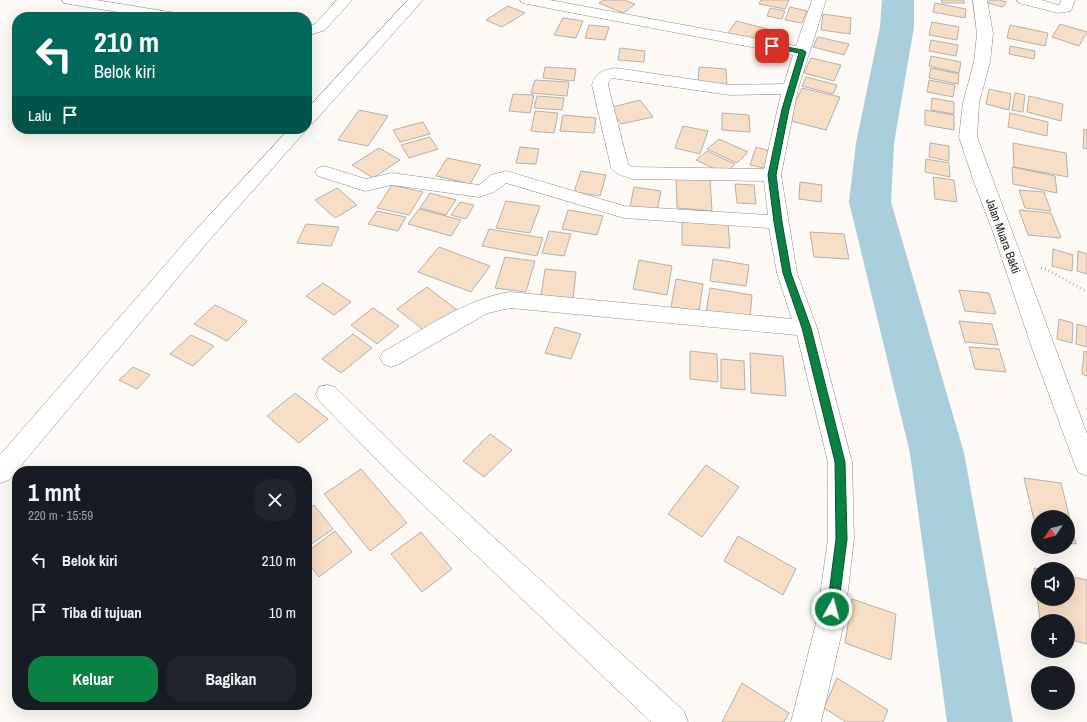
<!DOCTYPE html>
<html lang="id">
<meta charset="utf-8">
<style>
body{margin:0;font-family:"Archivo Narrow",sans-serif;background:#20242c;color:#f1f3f6;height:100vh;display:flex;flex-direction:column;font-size:15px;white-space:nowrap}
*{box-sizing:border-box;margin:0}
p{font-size:13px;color:#9ea1a6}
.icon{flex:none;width:22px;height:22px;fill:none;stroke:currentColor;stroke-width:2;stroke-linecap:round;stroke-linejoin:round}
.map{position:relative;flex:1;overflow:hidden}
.sheet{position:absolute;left:12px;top:466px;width:300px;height:244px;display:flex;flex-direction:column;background:#171b24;border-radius:16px;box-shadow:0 4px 16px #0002}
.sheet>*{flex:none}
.top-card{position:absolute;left:12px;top:12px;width:300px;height:122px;border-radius:16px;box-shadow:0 4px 16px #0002;background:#00695c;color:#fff;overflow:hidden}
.needle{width:26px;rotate:235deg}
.tools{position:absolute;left:1031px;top:510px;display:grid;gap:8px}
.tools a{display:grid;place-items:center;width:44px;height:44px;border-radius:50%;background:#171b24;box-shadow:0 4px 16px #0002;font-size:20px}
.pin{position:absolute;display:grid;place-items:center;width:34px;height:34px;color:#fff;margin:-17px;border-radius:8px;box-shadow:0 2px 6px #0006}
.me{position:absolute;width:44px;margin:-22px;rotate:7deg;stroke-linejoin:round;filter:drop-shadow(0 0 3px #0008)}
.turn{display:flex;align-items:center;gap:14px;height:84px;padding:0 16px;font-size:18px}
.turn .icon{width:52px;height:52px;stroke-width:2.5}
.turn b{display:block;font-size:28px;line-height:34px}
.then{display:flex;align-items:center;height:38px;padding:0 16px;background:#0003;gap:8px;font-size:15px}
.round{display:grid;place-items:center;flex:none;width:42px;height:42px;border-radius:16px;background:#20242c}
.overview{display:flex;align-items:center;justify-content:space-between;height:68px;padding:0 16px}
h1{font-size:24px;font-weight:700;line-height:30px}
.primary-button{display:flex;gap:8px;margin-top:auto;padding:8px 16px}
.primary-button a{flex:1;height:46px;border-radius:16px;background:#0b8043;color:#fff;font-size:16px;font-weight:700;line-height:46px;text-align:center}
.primary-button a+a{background:#20242c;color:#f1f3f6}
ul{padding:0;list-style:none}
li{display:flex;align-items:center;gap:12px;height:52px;padding:0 16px}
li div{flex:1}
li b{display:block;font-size:15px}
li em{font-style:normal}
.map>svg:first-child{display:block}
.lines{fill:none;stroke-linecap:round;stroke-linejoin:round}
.river{fill:#a8cedc;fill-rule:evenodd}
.building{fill:#f7dec4;stroke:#b4b0ac}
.street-casing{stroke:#8d8a86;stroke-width:1}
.secondary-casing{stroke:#8d8a86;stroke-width:1}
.path{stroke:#b5b2af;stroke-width:2.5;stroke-dasharray:1 3;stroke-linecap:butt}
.street{fill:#fff;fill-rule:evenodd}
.secondary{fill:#fff;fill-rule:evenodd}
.route{fill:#0b8043;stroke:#07532c}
.labels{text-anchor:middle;stroke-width:3.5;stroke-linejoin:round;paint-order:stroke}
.street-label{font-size:12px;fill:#1e1d1b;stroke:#fff}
</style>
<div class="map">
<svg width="1087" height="722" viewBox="0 0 1087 722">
<rect width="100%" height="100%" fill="#fdf9f5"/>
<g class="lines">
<!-- river -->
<path class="river" d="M882,0H914V27L894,143L891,202L964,453L1013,722H947L910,453L849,202L856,143L880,27Z"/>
</g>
<!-- building -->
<path class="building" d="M604,0H624L635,4L623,13L599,3Z
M761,0H789L785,9L759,4Z
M941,0H963L965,3H942Z
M990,0H999L1006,2L1003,7L988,3Z
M935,3L966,9L965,18L933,12Z
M508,6L525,13L502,27L486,20Z
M790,7L807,11L802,23L785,20Z
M770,8L785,11L782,19L767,16Z
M823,14L851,18L850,34L821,30Z
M563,18L583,21L576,38L554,35Z
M736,21L776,31L770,43L728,33Z
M932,22L959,27L957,40L929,35Z
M1060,24L1087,32L1079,46L1052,37Z
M589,25L609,27L605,40L585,38Z
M1010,25L1048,33L1045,46L1007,38Z
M818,37L849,44L844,55L813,47Z
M931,40L958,45L956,56L929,51Z
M1010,46L1035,51L1034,59L1009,54Z
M620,48L645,51L644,62L618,60Z
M931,56L961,62L959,73L929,66Z
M811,58L841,65L834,81L804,73Z
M545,67L576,69L574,81L543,78Z
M699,67L726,69L727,86L698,84Z
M931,68L959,74L958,84L929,78Z
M806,77L837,85L833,94L802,86Z
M535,80L569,82L567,96L531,93Z
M929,80L955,85L953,97L927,92Z
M802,88L840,97L826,130L787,120Z
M989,89L1011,94L1009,110L986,104Z
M1015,93L1025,95L1023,112L1012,110Z
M513,94L534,95L530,113L509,111Z
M537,96L564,98L562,110L534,108Z
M1029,96L1063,104L1061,121L1027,112Z
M932,98L954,102V114L931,110Z
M640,100L653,117L621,124L609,108Z
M359,110L388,116L368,146L338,140Z
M925,110L954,115V130L925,125Z
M535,111L558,113L554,133L531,131Z
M722,113L749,115L750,132L722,130Z
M1010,113L1048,122L1047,136L1008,127Z
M563,115L596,118L594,133L560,131Z
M423,122L430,134L400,142L393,130Z
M683,126L708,131L700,154L675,148Z
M1084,129L1087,130V149L1083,148Z
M430,137L438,149L409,158L401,145Z
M719,139L748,152L737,163L707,149Z
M930,143L949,146V161L929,157Z
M1013,143L1066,153L1068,177L1014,167Z
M520,147L539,149L536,164L516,163Z
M756,147L770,151L764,168L750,165Z
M379,148L400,160L373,178L352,165Z
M707,151L735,164L725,174L696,160Z
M447,158L481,165L470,184L436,176Z
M926,159L949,163L950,177L925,172Z
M1012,167L1055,176L1057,193L1013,184Z
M581,171L606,175L600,196L574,192Z
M676,176L710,178L712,211L677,208Z
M933,177L954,180L957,202L935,199Z
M800,182L822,185L821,202L799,199Z
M735,184L754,185L756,204L737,203Z
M392,185L423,192L409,215L377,208Z
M634,187L661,191L657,211L630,207Z
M337,188L357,205L335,218L315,200Z
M1019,190L1044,192L1051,211L1025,208Z
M430,193L456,200L446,215L420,208Z
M506,201L540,206L530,233L496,228Z
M460,202L474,205L466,219L451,215Z
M419,209L461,220L451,236L408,224Z
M568,210L603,216L597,235L562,229Z
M1019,210L1051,213L1061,238L1028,235Z
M377,211L406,217L398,231L368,224Z
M682,221L728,223L730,248L682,245Z
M306,224L339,227L331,246L297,243Z
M489,229L543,238L537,256L482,246Z
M549,231L571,234L564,256L542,253Z
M810,232L844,234L849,259L814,257Z
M439,247L490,266L471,292L418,272Z
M1053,249L1073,255L1072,271L1052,266Z
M1078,251L1087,254V274L1077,271Z
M505,257L535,261L526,292L495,288Z
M713,259L749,265L746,286L710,281Z
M639,260L672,266L667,295L633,289Z
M545,269L576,272L573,299L541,296Z
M676,279L703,284L699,311L671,307Z
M323,283L351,302L334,315L306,296Z
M427,287L457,310L426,332L397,309Z
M710,288L752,295L750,319L706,312Z
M959,290L989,293L996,314L965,311Z
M215,305L247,321L227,341L194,324Z
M373,308L399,326L377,344L351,325Z
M1059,319L1073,323L1072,343L1057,339Z
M959,321L992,324L998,345L965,342Z
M1077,324L1087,327V347L1076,344Z
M555,327L581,334L571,359L545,353Z
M353,334L372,348L341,373L322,359Z
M191,335L214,346L193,366L170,354Z
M969,347L999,349L1006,372L975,369Z
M690,351L717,354L718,382L690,379Z
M1084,351L1087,352V376L1082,374Z
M750,353L783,356L786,396L751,393Z
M721,359L744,361L745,390L721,388Z
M133,367L150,375L137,389L119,380Z
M295,393L328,419L299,443L267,416Z
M490,434L512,450L484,477L463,461Z
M706,465L739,487L702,537L668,514Z
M361,469L407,523L370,551L324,494Z
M1024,478L1061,483L1076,544L1068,543V517H1038V536Z
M314,505L333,529L307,547V510Z
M335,531L352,552L319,577L307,561V552Z
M421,532L452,569L422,592L391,554Z
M738,536L796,569L783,595L724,561Z
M1034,568L1040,569H1038V599H1068V576L1087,580V644L1068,639V621H1040Z
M852,599L896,614L891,660L845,643Z
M837,678L888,710L883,722H846L824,708Z
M742,683L789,713L784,722H722Z"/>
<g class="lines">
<defs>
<path id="street" d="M62,0H96L176,13L181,14L183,17H148L69,4L64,3Z
M337,0H352L325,30L307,36V27L315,24Z
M408,0H423L313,123L307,124V109Z
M520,0H550L796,46L812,0H826L798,89L781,175L797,273L817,328L852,462L854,539L844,623L821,722H791L816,623L828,539V462L797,335L510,308L488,313L399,364L391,367L383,364L380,358L383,352C421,331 467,298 510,292L792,319L777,273L769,228L624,218L506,183L494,192L479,197L392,185L365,191L318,176L315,172L318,168L324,166L366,179L392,173L479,185L491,175L506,171L624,206L768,215L764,181L633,179C624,176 616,175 611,167L592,85C596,72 603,70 616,68L730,85L784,84L793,55L527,4L522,3ZM612,78L730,95L781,94L764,169L632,167L628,164L608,85L609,80Z
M1017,0H1041L1058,5L1060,4L1061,0H1075L1071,11L1058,13L1019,3Z
M289,129H307L206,244L9,480L0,483V455L192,234Z
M327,385L335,387L408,459L684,711L688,722H651L390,473L319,401L316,394L319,387Z"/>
<path id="secondary" d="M973,0H987L993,34L990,62L979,103L977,137L1087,434V476L1078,472L1075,465L1032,348L992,229L974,182L959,137L963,103L974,62L977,34Z"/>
</defs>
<!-- street casing -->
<use href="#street" class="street-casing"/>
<!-- secondary casing -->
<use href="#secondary" class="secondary-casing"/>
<!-- path -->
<path class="path" d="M1041,268L1046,269L1087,292"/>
<!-- street -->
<use href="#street" class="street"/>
<!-- secondary -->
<use href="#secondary" class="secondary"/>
</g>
<!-- route -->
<path class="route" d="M770,44L803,50L806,52L789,109L776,175L782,222L791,273L811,328L845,462L847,539L838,609L836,613L832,614L828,613L827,609L836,539L835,462L802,328L783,273L774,222L768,175L782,109L799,53L770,47Z"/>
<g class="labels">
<!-- street labels -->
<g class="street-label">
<text transform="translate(1003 236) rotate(70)" y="4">Jalan Muara Bakti</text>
</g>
</g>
</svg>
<div class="tools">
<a><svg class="needle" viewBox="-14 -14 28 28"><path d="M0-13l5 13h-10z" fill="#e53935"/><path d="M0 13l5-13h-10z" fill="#9ea1a6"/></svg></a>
<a><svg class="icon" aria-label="sound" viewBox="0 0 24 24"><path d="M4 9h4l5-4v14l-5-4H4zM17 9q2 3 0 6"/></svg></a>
<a>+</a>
<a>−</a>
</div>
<div class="pin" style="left:772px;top:46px;background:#d93025"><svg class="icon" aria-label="arrive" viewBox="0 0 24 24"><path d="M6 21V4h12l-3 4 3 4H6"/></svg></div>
<svg class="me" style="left:832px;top:609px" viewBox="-20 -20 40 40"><circle r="17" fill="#0b8043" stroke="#fff" stroke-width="3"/><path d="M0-11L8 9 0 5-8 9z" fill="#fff"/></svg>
<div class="top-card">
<div class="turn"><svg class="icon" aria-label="left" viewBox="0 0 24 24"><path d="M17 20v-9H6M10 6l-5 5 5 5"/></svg><div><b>210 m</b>Belok kiri</div></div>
<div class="then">Lalu<svg class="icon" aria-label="arrive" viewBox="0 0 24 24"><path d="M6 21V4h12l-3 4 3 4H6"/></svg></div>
</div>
<section class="sheet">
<div class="overview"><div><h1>1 mnt</h1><p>220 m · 15:59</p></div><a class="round"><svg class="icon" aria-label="close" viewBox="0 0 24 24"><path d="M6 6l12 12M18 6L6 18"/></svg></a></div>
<ul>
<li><svg class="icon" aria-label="left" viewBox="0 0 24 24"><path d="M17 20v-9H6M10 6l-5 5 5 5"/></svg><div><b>Belok kiri</b></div><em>210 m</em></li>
<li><svg class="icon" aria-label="arrive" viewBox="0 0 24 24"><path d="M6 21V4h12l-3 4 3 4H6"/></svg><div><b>Tiba di tujuan</b></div><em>10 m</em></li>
</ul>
<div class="primary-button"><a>Keluar</a><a>Bagikan</a></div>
</section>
</div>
